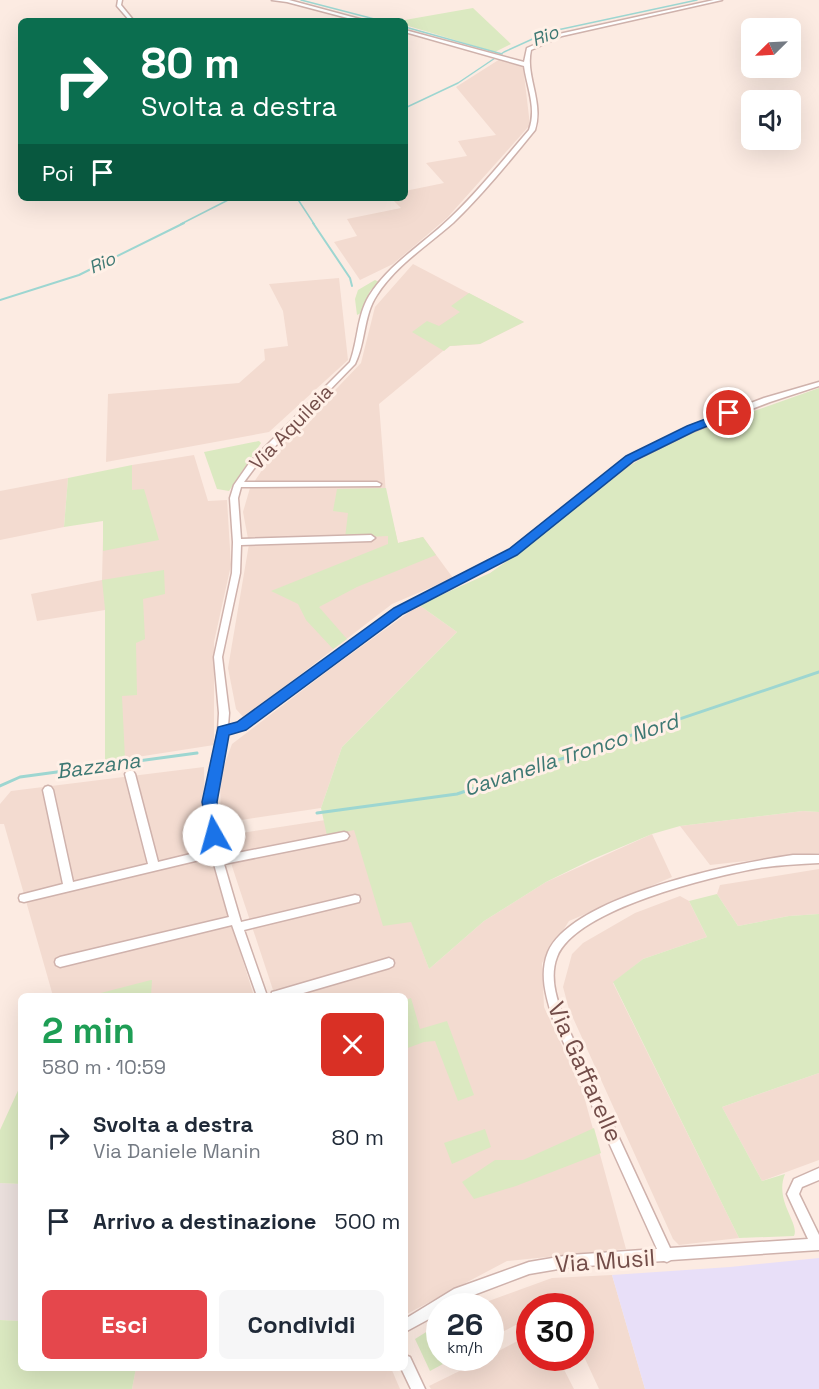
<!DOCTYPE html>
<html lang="it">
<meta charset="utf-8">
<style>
body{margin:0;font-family:"Space Grotesk",sans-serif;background:#f6f6f7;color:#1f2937;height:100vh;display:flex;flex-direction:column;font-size:22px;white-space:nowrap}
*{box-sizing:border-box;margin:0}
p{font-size:20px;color:#747a83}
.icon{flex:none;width:33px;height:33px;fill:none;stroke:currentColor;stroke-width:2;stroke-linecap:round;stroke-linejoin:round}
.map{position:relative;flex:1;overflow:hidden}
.details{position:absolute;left:18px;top:993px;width:390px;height:378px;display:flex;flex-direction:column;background:#fff;border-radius:9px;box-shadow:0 6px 24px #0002}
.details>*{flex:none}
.banner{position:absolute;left:18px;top:18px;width:390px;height:183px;border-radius:9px;box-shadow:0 6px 24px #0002;background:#0b6e4f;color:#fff;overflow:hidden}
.needle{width:39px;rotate:246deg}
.fabs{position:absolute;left:741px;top:18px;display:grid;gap:12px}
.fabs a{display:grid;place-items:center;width:60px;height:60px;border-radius:9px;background:#fff;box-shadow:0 6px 24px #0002;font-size:30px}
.speed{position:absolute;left:426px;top:1293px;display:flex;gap:12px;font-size:30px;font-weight:700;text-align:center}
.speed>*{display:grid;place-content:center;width:78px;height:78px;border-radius:50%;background:#fff;box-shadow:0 6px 24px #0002;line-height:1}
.speed small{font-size:15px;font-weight:400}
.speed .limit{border:9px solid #d22;background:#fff;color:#111}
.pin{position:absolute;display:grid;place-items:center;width:51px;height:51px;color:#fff;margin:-26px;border:3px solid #fff;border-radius:50%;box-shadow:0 2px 6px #0007}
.me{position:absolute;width:66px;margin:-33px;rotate:353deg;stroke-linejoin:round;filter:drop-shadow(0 0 4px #0008)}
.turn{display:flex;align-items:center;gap:21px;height:126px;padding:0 24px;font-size:27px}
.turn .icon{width:78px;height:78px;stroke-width:2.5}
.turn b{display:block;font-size:42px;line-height:51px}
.then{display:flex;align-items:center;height:57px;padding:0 24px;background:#0003;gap:12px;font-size:22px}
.round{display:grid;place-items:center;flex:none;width:63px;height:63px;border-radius:9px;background:#f6f6f7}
.overview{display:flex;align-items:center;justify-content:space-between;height:102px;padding:0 24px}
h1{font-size:36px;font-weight:600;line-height:45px;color:#1e9e55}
.cta{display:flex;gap:12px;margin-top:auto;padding:12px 24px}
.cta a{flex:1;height:69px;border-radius:9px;background:#e5474c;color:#fff;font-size:24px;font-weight:600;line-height:69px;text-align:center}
.cta a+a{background:#f6f6f7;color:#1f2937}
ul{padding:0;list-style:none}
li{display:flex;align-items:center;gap:18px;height:84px;padding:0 24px}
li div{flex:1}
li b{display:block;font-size:22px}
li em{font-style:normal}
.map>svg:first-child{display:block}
.residential{fill:#f3dbd0}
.industrial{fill:#ebe0dd}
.education{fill:#e8dff8}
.green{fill:#dbe9c1}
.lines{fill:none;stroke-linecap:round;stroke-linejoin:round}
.stream-far2{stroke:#9dd6d1;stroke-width:1.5}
.stream-far1{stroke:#9dd6d1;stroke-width:2}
.stream{stroke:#9dd6d1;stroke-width:3}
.street-casing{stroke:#cfb2ac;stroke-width:3}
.street{fill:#fff;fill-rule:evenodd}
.route{fill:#1a73e8;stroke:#114b97;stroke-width:1.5}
.labels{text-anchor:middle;stroke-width:6;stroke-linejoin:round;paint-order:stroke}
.far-water-label{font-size:18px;font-style:italic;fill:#3d7873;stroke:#fff0e7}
.street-label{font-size:20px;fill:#734d49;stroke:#fff0e7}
.water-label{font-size:21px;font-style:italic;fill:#3d7873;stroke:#fff0e7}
.near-street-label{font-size:24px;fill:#734d49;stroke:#fff0e7}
</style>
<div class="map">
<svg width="819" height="1389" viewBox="0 0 819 1389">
<rect width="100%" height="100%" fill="#fcebe2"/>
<!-- residential -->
<path class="residential" d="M500,59L523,66L530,125L447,218L393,264L360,280L334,242L357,236L347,219L401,208L391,198H405V191L444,183L426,163L467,156L458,141L496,135L456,87Z
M413,264L524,322L480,344L449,346L379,404L386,494L398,543L423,537L453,578L392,604L244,718L236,709L228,668L249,544L243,512L250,488L271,457L361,363L375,307Z
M339,278L348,360L269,432L106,462L108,394L239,383L265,360L264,349L288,346L283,311L269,284Z
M194,455L208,501L227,500L231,565L214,642V745L105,762V610L37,621L31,594L102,580L104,497L132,490V465Z
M68,478L64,527L0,540V491Z
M419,605L457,632L342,747L321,808L221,823L220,777L232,744L333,667Z
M204,767L205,841L254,996H53L4,824H0V804L11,791Z
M803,811L819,812V853L710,865L680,826Z
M371,813L429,969L484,921L546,882L652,834L672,877L569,921L542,963L544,1007L582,1089L626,1249L507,1261L405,1315V996H275L222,836Z
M819,869V914L789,916L738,926L717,894L720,885Z
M680,896L689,901L707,937L643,959L613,983L739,1238L679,1245L673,1239L569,1009L563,987L572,954L583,943L635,913Z
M819,1073V1160L762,1181L722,1107Z
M612,1275L645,1389H599L581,1350L580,1306L559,1305L530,1306L529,1318L491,1338L490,1306H475L552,1278Z
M529,1335L530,1358H558L574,1389H431L429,1386L486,1358H490L491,1355Z
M136,1368H391L400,1389H132Z"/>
<!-- industrial -->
<path class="industrial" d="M0,1183L21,1184V1321L0,1320Z"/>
<!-- education -->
<path class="education" d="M819,1258V1389H645L612,1275L730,1267Z"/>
<!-- green -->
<path class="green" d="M473,8L511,44L495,52L405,25V21H399Z
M375,280L379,282L370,291L361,313L357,315L355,299L358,290Z
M469,293L524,322L480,344L450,346L444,351L412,332L427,321L439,326L460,312L451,306Z
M819,388V812L803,811L680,826L652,834L593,859L546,882L484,921L429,969L411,922L383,926L354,830L327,836L321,808L342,747L457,632L419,605L490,573L523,550L611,477L672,440Z
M259,441L261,443L229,491L217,489L204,452Z
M132,465V490L144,489L159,540L103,551V521L64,527L68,478Z
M386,488L398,543L423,537L436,555L357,587L319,607L347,639L333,649L306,620L298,604L271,591L388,544V536L345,538L348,513L333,511L337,489Z
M164,570L165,594L143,599L145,639L136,643L137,695L122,696L125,759L105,762V609L102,580Z
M717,894L738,926L789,916L819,914V1073L722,1107L762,1181L785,1174C774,1201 800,1223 794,1236L739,1238L613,982L643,959L707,937L689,901Z
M152,980L151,996H89L151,980Z
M411,998L420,1029L447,1021L474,1095L458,1101L435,1041L424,1042L405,1049V1000Z
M21,1084V1184L0,1183V1130Z
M594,1128L601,1153L516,1186L474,1199L462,1182L495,1160H523Z
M485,1129L491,1147L452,1164L444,1143Z
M0,1320L21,1321V1368H136L132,1389H0Z
M439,1324L440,1358H454L430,1371L415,1339Z"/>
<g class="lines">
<!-- stream-far2 -->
<path class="stream-far2" d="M301,0L382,21
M405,27L502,54
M405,108L458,83L504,52L548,32L697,0
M297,198L314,224
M181,224L232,198"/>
<!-- stream-far1 -->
<path class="stream-far1" d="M313,223L350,278L352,286
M0,300L79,275L184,223"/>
<!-- stream -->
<path class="stream" d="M0,786L20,777L197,753
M317,813L457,794L819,672"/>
<defs>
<path id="street" d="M118,0H122L121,5L134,21H130L117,6Z
M272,0H289L367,21H359L287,2Z
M714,0H722L562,36L531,50C525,76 544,102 535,130C509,162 482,195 453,223C427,246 396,265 377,295C363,316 366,342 355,364L256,466L244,482H377L381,484L380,486L241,487L238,498L241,539L371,535L375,538L371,541L241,545L240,573L222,657L229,713L228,726L238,723L396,609L510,550L627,457L688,427L764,398L819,382V386L770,402L694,431L633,461L516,554L402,613L244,729L227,733L215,802L222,856L344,832L347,833L349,836L347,839L344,840L224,864L241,922L355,895L359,896L360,899L359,902L355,903L244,930L267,996H257L232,925L60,967L56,965L55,962L56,959L60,957L229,917L212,857L24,902L20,901L19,898L20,895L63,884L43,790L45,787L48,786L51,787L53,790L73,882L148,864L125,774L127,771H133L135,774L158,862L211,849L205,802L218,731L219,713L214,657L232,573L233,542L230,498L234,485L250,462L350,362C358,341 357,316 369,296C389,264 422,245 449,219C478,192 503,160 529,130C537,108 527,88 524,66L405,32V30L524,62L527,48L559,34Z
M793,855H819V863C799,864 779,865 759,868C713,876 575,909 557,957C548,980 559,1006 568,1028L670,1248L808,1239L787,1194L794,1179L819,1168V1180L802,1187L799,1194L819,1235V1250L671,1260L667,1262L664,1261L570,1267L529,1274L463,1299L450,1306H440V1313L405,1332V1319L454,1289L529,1262L570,1255L657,1249L553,1019C546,997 539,974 548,952C573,895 736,863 793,855Z
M389,958L393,960L394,963L393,966L389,968L293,996H271L272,992L276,991Z
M405,1355L410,1357L425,1389H411L401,1368H405Z"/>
</defs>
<!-- street casing -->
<use href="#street" class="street-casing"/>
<!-- street -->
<use href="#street" class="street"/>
</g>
<!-- route -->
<path class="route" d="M729,410L735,413L733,416L695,431L634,461L517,555L403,614L246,730L229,735L217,802L222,835L219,840L214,842L209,840L202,802L218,727L237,722L394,608L509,549L626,456L687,426Z"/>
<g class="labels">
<!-- far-water labels -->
<g class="far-water-label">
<text transform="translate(545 36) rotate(-22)" y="6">Rio</text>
<text transform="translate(102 263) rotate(-24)" y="6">Rio</text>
</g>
<!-- street labels -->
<g class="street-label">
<text transform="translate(291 427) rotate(-46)" y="7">Via Aquileia</text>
</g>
<!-- water labels -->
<g class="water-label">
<text transform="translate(571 755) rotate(-18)" y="7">Cavanella Tronco Nord</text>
<text transform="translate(98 766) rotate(-8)" y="7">Bazzana</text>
</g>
<!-- near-street labels -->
<g class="near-street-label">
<text transform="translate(585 1072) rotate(66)" y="8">Via Gaffarelle</text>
<text transform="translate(605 1261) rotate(-4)" y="8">Via Musil</text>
</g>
</g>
</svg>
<div class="fabs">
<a><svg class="needle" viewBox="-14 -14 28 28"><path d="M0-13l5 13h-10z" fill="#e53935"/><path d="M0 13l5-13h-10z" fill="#747a83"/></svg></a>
<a><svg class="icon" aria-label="sound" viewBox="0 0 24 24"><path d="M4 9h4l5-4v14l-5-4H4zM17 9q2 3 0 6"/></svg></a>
</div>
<div class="speed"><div>26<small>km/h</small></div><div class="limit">30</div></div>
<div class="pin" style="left:729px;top:413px;background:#d93025"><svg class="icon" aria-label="arrive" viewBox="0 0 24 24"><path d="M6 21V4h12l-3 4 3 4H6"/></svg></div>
<svg class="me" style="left:214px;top:835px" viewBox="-20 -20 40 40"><circle r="19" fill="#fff"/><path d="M0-13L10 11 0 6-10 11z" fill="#1a73e8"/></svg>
<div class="banner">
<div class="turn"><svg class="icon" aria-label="right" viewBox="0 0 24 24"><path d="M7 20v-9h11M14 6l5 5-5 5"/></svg><div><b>80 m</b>Svolta a destra</div></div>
<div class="then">Poi<svg class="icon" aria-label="arrive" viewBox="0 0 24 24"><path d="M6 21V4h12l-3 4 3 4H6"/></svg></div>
</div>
<section class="details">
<div class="overview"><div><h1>2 min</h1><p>580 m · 10:59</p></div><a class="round" style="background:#d93025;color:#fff"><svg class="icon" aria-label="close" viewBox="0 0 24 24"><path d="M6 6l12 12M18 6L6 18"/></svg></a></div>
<ul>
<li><svg class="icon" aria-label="right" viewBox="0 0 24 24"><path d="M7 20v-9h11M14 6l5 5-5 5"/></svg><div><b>Svolta a destra</b><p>Via Daniele Manin</p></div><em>80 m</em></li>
<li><svg class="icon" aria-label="arrive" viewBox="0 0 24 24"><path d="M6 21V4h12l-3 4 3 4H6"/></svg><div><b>Arrivo a destinazione</b></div><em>500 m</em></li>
</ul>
<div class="cta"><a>Esci</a><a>Condividi</a></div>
</section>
</div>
